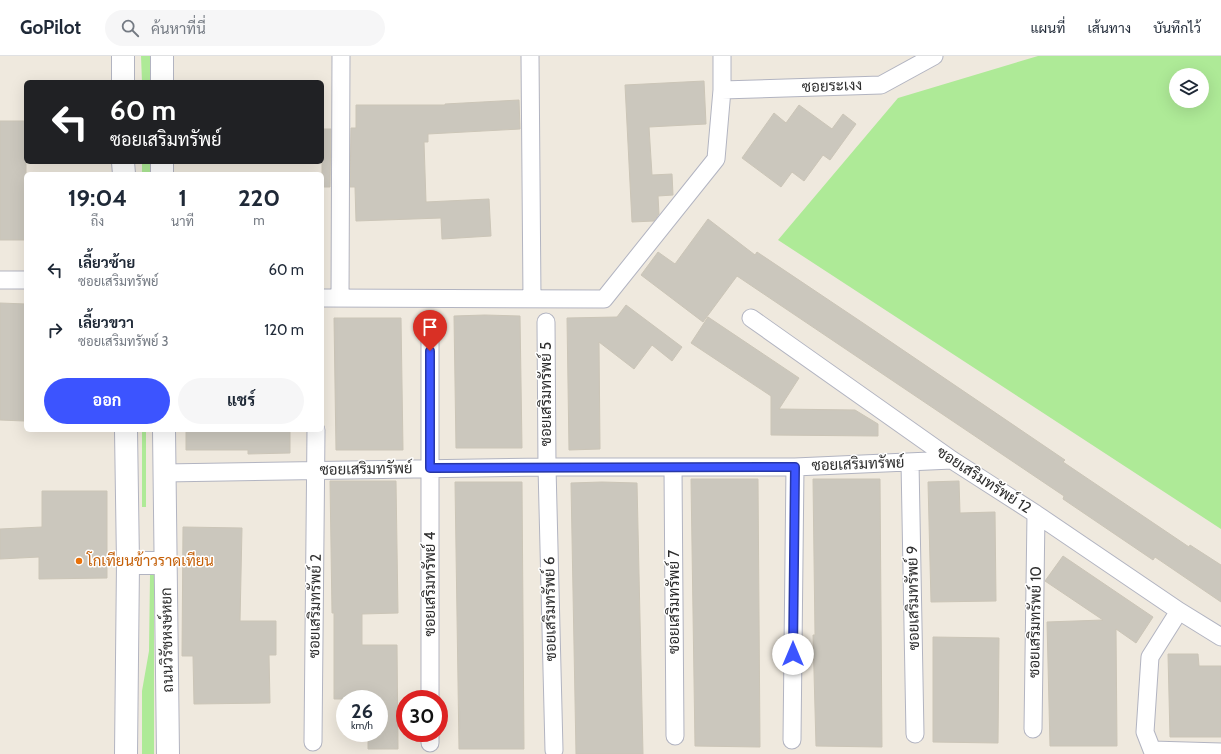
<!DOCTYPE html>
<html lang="th">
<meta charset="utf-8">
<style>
body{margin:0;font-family:Cabin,Sarabun,sans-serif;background:#f6f6f7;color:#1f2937;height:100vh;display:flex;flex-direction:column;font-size:15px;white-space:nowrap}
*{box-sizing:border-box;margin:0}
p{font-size:13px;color:#747a83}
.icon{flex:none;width:22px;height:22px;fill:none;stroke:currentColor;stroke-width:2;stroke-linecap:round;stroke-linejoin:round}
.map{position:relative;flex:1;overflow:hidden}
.details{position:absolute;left:24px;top:116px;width:300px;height:260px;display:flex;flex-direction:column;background:#fff;border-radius:6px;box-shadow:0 4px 16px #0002}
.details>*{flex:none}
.hud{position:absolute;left:24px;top:24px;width:300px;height:84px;border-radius:6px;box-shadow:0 4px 16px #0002;background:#202124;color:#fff;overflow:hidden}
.controls{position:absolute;left:1169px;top:12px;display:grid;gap:8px}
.controls a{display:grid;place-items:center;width:40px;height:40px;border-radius:50%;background:#fff;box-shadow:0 4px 16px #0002;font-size:20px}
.speed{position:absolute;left:336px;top:634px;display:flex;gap:8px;font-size:20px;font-weight:700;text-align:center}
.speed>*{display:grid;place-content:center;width:52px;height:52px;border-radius:50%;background:#fff;box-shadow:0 4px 16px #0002;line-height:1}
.speed small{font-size:10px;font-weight:400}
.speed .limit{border:6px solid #d22;background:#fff;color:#111}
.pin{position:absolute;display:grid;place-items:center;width:34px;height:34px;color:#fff;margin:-41px -17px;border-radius:50% 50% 50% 0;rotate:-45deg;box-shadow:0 0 4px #0007}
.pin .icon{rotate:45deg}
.me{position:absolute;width:44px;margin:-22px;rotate:0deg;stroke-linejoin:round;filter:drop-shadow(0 0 3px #0008)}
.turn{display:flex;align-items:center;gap:14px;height:84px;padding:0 20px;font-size:18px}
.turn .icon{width:52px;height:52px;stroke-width:2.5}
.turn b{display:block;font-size:28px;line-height:34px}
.eta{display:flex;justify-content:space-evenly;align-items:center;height:68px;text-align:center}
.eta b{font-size:24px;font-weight:700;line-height:28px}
.cta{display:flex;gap:8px;margin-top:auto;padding:8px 20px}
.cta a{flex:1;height:46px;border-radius:24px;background:#3c54ff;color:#fff;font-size:16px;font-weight:700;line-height:46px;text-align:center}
.cta a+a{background:#f6f6f7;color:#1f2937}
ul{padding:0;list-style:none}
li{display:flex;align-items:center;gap:12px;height:60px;padding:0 20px}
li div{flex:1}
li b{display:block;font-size:15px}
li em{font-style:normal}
header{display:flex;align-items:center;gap:24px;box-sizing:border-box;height:56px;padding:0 20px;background:#fff;border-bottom:1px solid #e0e1e3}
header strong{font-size:19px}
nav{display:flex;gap:22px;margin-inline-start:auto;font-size:14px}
.search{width:280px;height:36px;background:#f6f6f7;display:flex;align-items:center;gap:10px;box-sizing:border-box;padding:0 14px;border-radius:22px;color:#747a83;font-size:15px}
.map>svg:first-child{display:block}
.green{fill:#aeea97;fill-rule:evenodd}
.building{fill:#cbc7bd;stroke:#cbc5b7}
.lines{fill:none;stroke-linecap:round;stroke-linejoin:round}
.minor-casing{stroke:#b2b4c1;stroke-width:19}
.secondary-casing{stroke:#b2b4c1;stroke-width:24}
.minor{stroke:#fff;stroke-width:17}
.secondary{stroke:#fff;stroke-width:22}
.route-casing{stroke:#2737a6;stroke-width:10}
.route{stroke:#3c54ff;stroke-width:7}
.food-dot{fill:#e8710a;stroke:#fff;stroke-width:1.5}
.labels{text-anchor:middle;stroke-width:3;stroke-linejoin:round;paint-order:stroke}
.street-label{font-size:15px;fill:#2d2d2d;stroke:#fff}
.food-label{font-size:15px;fill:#c56008;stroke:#fff;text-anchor:start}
</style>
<header>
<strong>GoPilot</strong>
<div class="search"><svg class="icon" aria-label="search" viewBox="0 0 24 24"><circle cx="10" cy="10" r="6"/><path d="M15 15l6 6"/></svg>ค้นหาที่นี่</div>
<nav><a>แผนที่</a><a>เส้นทาง</a><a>บันทึกไว้</a></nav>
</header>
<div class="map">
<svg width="1221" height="698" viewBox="0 0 1221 698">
<rect width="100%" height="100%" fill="#efe9de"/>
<!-- green -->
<path class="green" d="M141,0H152V26H142Z
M1038,0H1221V473L778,184L898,42ZM1176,19H1202V45H1176Z
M142,106H152V118H142Z
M142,374H146V451H142Z
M150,519H154V698H142V635L149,595Z"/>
<!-- building -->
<path class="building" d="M704,25L706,68L649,71L652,119L672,118L673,139L658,140L659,158L654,165L632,166L625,29Z
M519,44L520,73L428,78V86H424L426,146L489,143L491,180L442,183L441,162L356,165L355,131H350L351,72H356V49H445V48Z
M799,49L832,73L843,58L856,68L830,104L823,99L804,125L792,116L781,131L742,102L774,57L786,67Z
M0,65H26V184H0Z
M322,73H331L330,131H322Z
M708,163L755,199L757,196L866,269L1065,404L1063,406L1189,491L1190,489L1221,509V546L1155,501L1153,504L1063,443L1064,440L737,220L703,266L641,219L658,196L675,208Z
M0,247L26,248L24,365L0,364Z
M626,249L682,291L672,305L652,289L634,313L599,286L600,393L569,394L567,262L617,261Z
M485,259L520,260L522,392H456L454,260Z
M708,261L799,322L779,353L855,354L878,368V380L771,379V340L691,287Z
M334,262H401L403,394H336Z
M186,374H290V397L248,398V394H186Z
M691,423H758L760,691L695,690Z
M813,423H880L882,691L816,690L813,579H815Z
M330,425H396L398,557L362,558V589H397L398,693H368V677H379V643H334V557H332Z
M959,425L960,457L995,456L996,545L931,546L928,426Z
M455,426H522L524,693H459Z
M602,426L637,427L643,698H576L571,427Z
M42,435H107V522L39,523V501L0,503V473L42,471Z
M183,471L242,472L240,565H276V599H269L270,647L194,648L193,600H182Z
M1063,500L1153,561L1136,587L1116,573L1117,690H1050L1047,566L1103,564L1045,525Z
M933,581L999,582L998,687L933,686Z
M1168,598H1198L1199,610H1221V681H1170Z"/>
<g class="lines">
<defs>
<path id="minor" d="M530,0L532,243
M722,34L881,29L934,0
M0,224H26
M322,242L604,243L716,103L722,34V0
M340,242L341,0
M751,262L952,404L1036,458L1179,555L1221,581
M430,265V643
M546,266L547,411L554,694
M910,406L915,678
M673,412L675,680
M164,417L547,411H795L952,404
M1179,555L1150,601L1145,676L1152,694L1221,696
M1033,673L1036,458
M430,677V687
M792,684L795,411
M313,686L316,374"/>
<path id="secondary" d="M123,0V26
M162,0V26
M123,106L124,118
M162,106V118
M164,374L168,698
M128,507H165
M126,698L128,507L126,374"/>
</defs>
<!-- minor casing -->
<use href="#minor" class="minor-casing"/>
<!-- secondary casing -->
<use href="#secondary" class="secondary-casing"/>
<!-- minor -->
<use href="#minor" class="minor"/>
<!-- secondary -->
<use href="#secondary" class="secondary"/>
</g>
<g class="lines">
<defs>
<path id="route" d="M430,295V412L795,411L793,598"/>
</defs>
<!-- route casing -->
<use href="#route" class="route-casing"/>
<!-- route -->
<use href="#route" class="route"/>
</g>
<!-- markers -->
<circle class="food-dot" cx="79" cy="505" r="4"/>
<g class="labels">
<!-- street labels -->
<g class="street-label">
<text transform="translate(832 30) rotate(-2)" y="5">ซอยระเงง</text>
<text transform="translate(546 338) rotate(-90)" y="5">ซอยเสริมทรัพย์ 5</text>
<text transform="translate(858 408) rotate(-2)" y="5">ซอยเสริมทรัพย์</text>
<text transform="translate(366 413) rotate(-1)" y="5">ซอยเสริมทรัพย์</text>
<text transform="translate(984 424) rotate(33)" y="5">ซอยเสริมทรัพย์ 12</text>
<text transform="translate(430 528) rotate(-90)" y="5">ซอยเสริมทรัพย์ 4</text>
<text transform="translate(913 542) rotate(-91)" y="5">ซอยเสริมทรัพย์ 9</text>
<text transform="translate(674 546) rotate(-90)" y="5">ซอยเสริมทรัพย์ 7</text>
<text transform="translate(315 550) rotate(-89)" y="5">ซอยเสริมทรัพย์ 2</text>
<text transform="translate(550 553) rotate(-91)" y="5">ซอยเสริมทรัพย์ 6</text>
<text transform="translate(1035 566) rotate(-89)" y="5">ซอยเสริมทรัพย์ 10</text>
<text transform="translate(167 584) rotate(-91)" y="5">ถนนวิรัชหงษ์หยก</text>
</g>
<!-- food labels -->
<g class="food-label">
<text x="87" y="510">โกเทียนข้าวราดเทียน</text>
</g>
</g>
</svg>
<div class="controls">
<a><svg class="icon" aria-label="layers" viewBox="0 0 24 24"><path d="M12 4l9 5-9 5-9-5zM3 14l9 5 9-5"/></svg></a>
</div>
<div class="speed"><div>26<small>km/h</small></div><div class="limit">30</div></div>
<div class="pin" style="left:430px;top:295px;background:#d93025"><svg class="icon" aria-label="arrive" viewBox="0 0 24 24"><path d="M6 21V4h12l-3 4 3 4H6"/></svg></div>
<svg class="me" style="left:793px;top:598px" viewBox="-20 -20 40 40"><circle r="19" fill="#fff"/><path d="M0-13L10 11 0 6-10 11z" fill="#3c54ff"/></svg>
<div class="hud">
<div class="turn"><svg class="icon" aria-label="left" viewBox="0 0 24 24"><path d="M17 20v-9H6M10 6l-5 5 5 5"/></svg><div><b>60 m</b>ซอยเสริมทรัพย์</div></div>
</div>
<section class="details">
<div class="eta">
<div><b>19:04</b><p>ถึง</p></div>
<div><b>1</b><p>นาที</p></div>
<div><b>220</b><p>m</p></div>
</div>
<ul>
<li><svg class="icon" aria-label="left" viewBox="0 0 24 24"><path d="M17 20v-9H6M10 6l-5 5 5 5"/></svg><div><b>เลี้ยวซ้าย</b><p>ซอยเสริมทรัพย์</p></div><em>60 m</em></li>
<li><svg class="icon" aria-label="right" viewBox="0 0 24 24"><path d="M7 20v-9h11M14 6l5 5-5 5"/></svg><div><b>เลี้ยวขวา</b><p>ซอยเสริมทรัพย์ 3</p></div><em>120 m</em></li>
</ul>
<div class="cta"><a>ออก</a><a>แชร์</a></div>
</section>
</div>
